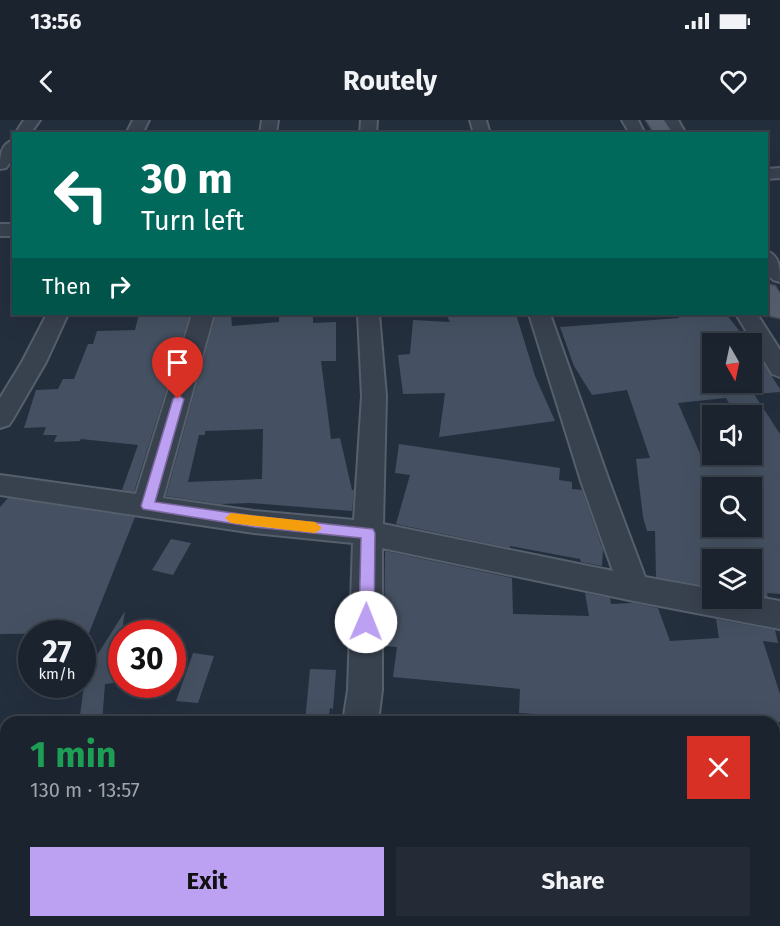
<!DOCTYPE html>
<meta charset="utf-8">
<style>
body{margin:0;font-family:"Fira Sans",sans-serif;background:#242b36;color:#f1f3f6;height:100vh;display:flex;flex-direction:column;font-size:22px;white-space:nowrap}
*{box-sizing:border-box;margin:0}
p{font-size:20px;color:#a0a4aa}
.icon{flex:none;width:33px;height:33px;fill:none;stroke:currentColor;stroke-width:2;stroke-linecap:round;stroke-linejoin:round}
.map{position:relative;flex:1;overflow:hidden}
.sheet{position:absolute;left:0px;top:596px;width:780px;height:212px;display:flex;flex-direction:column;background:#1b232e;border-radius:18px 18px 0 0;box-shadow:0 6px 24px #0002,0 0 0 2px #39404a}
.sheet>*{flex:none}
.top-card{position:absolute;left:12px;top:12px;width:756px;height:183px;border-radius:0px;box-shadow:0 6px 24px #0002,0 0 0 2px #39404a;background:#00695c;color:#fff;overflow:hidden}
.needle{width:39px;rotate:171deg}
.fabs{position:absolute;left:702px;top:213px;display:grid;gap:12px}
.fabs a{display:grid;place-items:center;width:60px;height:60px;border-radius:0px;background:#1b232e;box-shadow:0 6px 24px #0002,0 0 0 2px #39404a;font-size:30px}
.speed{position:absolute;left:18px;top:500px;display:flex;gap:12px;font-size:30px;font-weight:700;text-align:center}
.speed>*{display:grid;place-content:center;width:78px;height:78px;border-radius:50%;background:#1b232e;box-shadow:0 6px 24px #0002,0 0 0 2px #39404a;line-height:1}
.speed small{font-size:15px;font-weight:400}
.speed .limit{border:9px solid #d22;background:#fff;color:#111}
.pin{position:absolute;display:grid;place-items:center;width:51px;height:51px;color:#fff;margin:-62px -26px;border-radius:50% 50% 50% 0;rotate:-45deg;box-shadow:0 0 6px #0007}
.pin .icon{rotate:45deg}
.me{position:absolute;width:66px;margin:-33px;rotate:1deg;stroke-linejoin:round;filter:drop-shadow(0 0 4px #0008)}
.turn{display:flex;align-items:center;gap:21px;height:126px;padding:0 30px;font-size:27px}
.turn .icon{width:78px;height:78px;stroke-width:2.5}
.turn b{display:block;font-size:42px;line-height:51px}
.then{display:flex;align-items:center;height:57px;padding:0 30px;background:#0003;gap:12px;font-size:22px}
.round{display:grid;place-items:center;flex:none;width:63px;height:63px;border-radius:0px;background:#242b36}
.head{display:flex;align-items:center;justify-content:space-between;height:102px;padding:0 30px}
h1{font-size:36px;font-weight:700;line-height:45px;color:#1e9e55}
.primary-button{display:flex;gap:12px;margin-top:auto;padding:12px 30px}
.primary-button a{flex:1;height:69px;border-radius:0px;background:#bca0f2;color:#111;font-size:24px;font-weight:700;line-height:69px;text-align:center}
.primary-button a+a{background:#242b36;color:#f1f3f6}
.status{display:flex;justify-content:space-between;align-items:center;height:42px;padding:0 30px;background:#1b232e;direction:ltr}
.status svg{height:16px;fill:currentColor}
header{display:flex;justify-content:space-between;align-items:center;height:78px;padding:0 30px;background:#1b232e;font-size:27px;font-weight:700}
.map>svg:first-child{display:block}
.building{fill:#455162;fill-rule:evenodd}
.lines{fill:none;stroke-linecap:round;stroke-linejoin:round}
.street-casing{stroke:#565f6c;stroke-width:4}
.primary-casing{stroke:#414a57;stroke-width:3}
.street{fill:#38414e;fill-rule:evenodd}
.primary{fill:#56606e;fill-rule:evenodd}
.route{fill:#bca0f2;stroke:#7a689d;stroke-width:1.5}
.slow{fill:#f59e0b}
</style>
<div class="status"><b>13:56</b><svg viewBox="0 0 49 12"><path d="M0 12V9h3v3zM5 12V6h3v6zM10 12V3h3v9zM15 12V0h3v12zM26 1h20v11H26zM47 4h2v5h-2z"/></svg></div>
<header><svg class="icon" aria-label="back" viewBox="0 0 24 24"><path d="M15 5l-7 7 7 7"/></svg>Routely<svg class="icon" aria-label="heart" viewBox="0 0 24 24"><path d="M12 20l-8-8c-3-5 5-10 8-4 3-6 11-1 8 4z"/></svg></header>
<div class="map">
<svg width="780" height="806" viewBox="0 0 780 806">
<rect width="100%" height="100%" fill="#242f3e"/>
<!-- building -->
<path class="building" d="M139,194H190L134,372L122,370L138,325L81,319L80,321L54,322L57,315H43L46,307L24,308L36,270L58,269L63,259H74L88,224H93L97,211L135,210Z
M216,194H231L232,206L279,202V194H313V203L336,202V241H321L331,319L340,318L352,370H354L352,391L251,383L220,384L166,376ZM263,309L262,359L188,362L199,315H205V311Z
M446,194H516L535,256L555,301L439,317L445,273L403,274L398,235L410,234L413,200L450,202Z
M676,194H726L750,224H712V262H752V226L780,269V272L754,274L780,314V474L767,473L768,477L752,474V440H712V467L656,457L655,411H647L643,397L636,339L650,338L627,270L592,275L574,246L560,207L679,198ZM726,278L736,296H752V335L701,336L678,283ZM712,368H752V406H712Z
M399,324L560,348L559,360L572,362V369L582,370L603,430L602,446L581,442L580,439L510,426V428L396,404L410,355L395,353Z
M8,378L135,397L89,513L0,514V387Z
M171,419L191,423L173,455L152,450Z
M385,431L512,458L513,494L589,496L585,473L610,478L611,484L633,483L658,488L670,521L719,518L716,499L775,510L778,523L763,521L780,574V602L647,601L646,597L579,595V597L519,593L520,569L393,557L397,527L384,526Z
M125,491L114,563L105,564L102,602H79L84,566L78,567L82,564V559Z
M193,533L214,536L198,583L176,581Z
M310,549L336,550L333,589L330,588L328,602H305Z"/>
<g class="lines">
<defs>
<path id="street" d="M24,0H40L30,14H15Z
M133,0H149L142,14H126Z
M262,0H278L276,14H260Z
M361,0H377L376,14H360Z
M470,0H486L490,14H474Z
M622,0H638L645,14H630Z
M662,0H678L686,14H671Z
M14,20V37L6,48L0,49C0,37 0,24 14,20Z
M780,48V58L766,59V49Z
M0,104H14V116H0Z
M766,131C780,135 780,149 780,162L773,160L766,152Z
M47,194H68L46,242L13,299L9,305L0,308V278L22,242Z
M192,194H214L163,378L254,391L354,400L362,276L358,194H379L386,276L383,404L613,451L581,361L529,194H550L609,361L645,457L712,469V478H752V476L780,481V509L634,481L382,428V570L378,602H343L348,570L353,423L254,413L0,375V355L136,374Z
M736,194H757L780,230V257L772,254Z
M0,727H6V767H0Z
M774,761H780V803L770,801H774Z
M313,801H355L354,806H312Z
M700,801H742L743,806H701Z"/>
<path id="primary" d="M646,0H664L673,14H655Z
M766,164L775,166L780,174V198L771,196L766,189Z"/>
</defs>
<!-- street casing -->
<use href="#street" class="street-casing"/>
<!-- primary casing -->
<use href="#primary" class="primary-casing"/>
<!-- street -->
<use href="#street" class="street"/>
<!-- primary -->
<use href="#primary" class="primary"/>
</g>
<!-- route -->
<path class="route" d="M178,275L184,279L155,382L254,396L373,409L375,413L374,502L372,507L366,509L361,507L359,502L361,418L254,407L143,389L141,386L173,279Z"/>
<!-- slow -->
<path class="slow" d="M231,393L315,402L322,408L315,413L231,403L225,398Z"/>
</svg>
<div class="fabs">
<a><svg class="needle" viewBox="-14 -14 28 28"><path d="M0-13l5 13h-10z" fill="#e53935"/><path d="M0 13l5-13h-10z" fill="#a0a4aa"/></svg></a>
<a><svg class="icon" aria-label="sound" viewBox="0 0 24 24"><path d="M4 9h4l5-4v14l-5-4H4zM17 9q2 3 0 6"/></svg></a>
<a><svg class="icon" aria-label="search" viewBox="0 0 24 24"><circle cx="10" cy="10" r="6"/><path d="M15 15l6 6"/></svg></a>
<a><svg class="icon" aria-label="layers" viewBox="0 0 24 24"><path d="M12 4l9 5-9 5-9-5zM3 14l9 5 9-5"/></svg></a>
</div>
<div class="speed"><div>27<small>km/h</small></div><div class="limit">30</div></div>
<div class="pin" style="left:178px;top:279px;background:#d93025"><svg class="icon" aria-label="arrive" viewBox="0 0 24 24"><path d="M6 21V4h12l-3 4 3 4H6"/></svg></div>
<svg class="me" style="left:366px;top:502px" viewBox="-20 -20 40 40"><circle r="19" fill="#fff"/><path d="M0-13L10 11 0 6-10 11z" fill="#bca0f2"/></svg>
<div class="top-card">
<div class="turn"><svg class="icon" aria-label="left" viewBox="0 0 24 24"><path d="M17 20v-9H6M10 6l-5 5 5 5"/></svg><div><b>30 m</b>Turn left</div></div>
<div class="then">Then<svg class="icon" aria-label="right" viewBox="0 0 24 24"><path d="M7 20v-9h11M14 6l5 5-5 5"/></svg></div>
</div>
<section class="sheet">
<div class="head"><div><h1>1 min</h1><p>130 m · 13:57</p></div><a class="round" style="background:#d93025;color:#fff"><svg class="icon" aria-label="close" viewBox="0 0 24 24"><path d="M6 6l12 12M18 6L6 18"/></svg></a></div>
<div class="primary-button"><a>Exit</a><a>Share</a></div>
</section>
</div>
